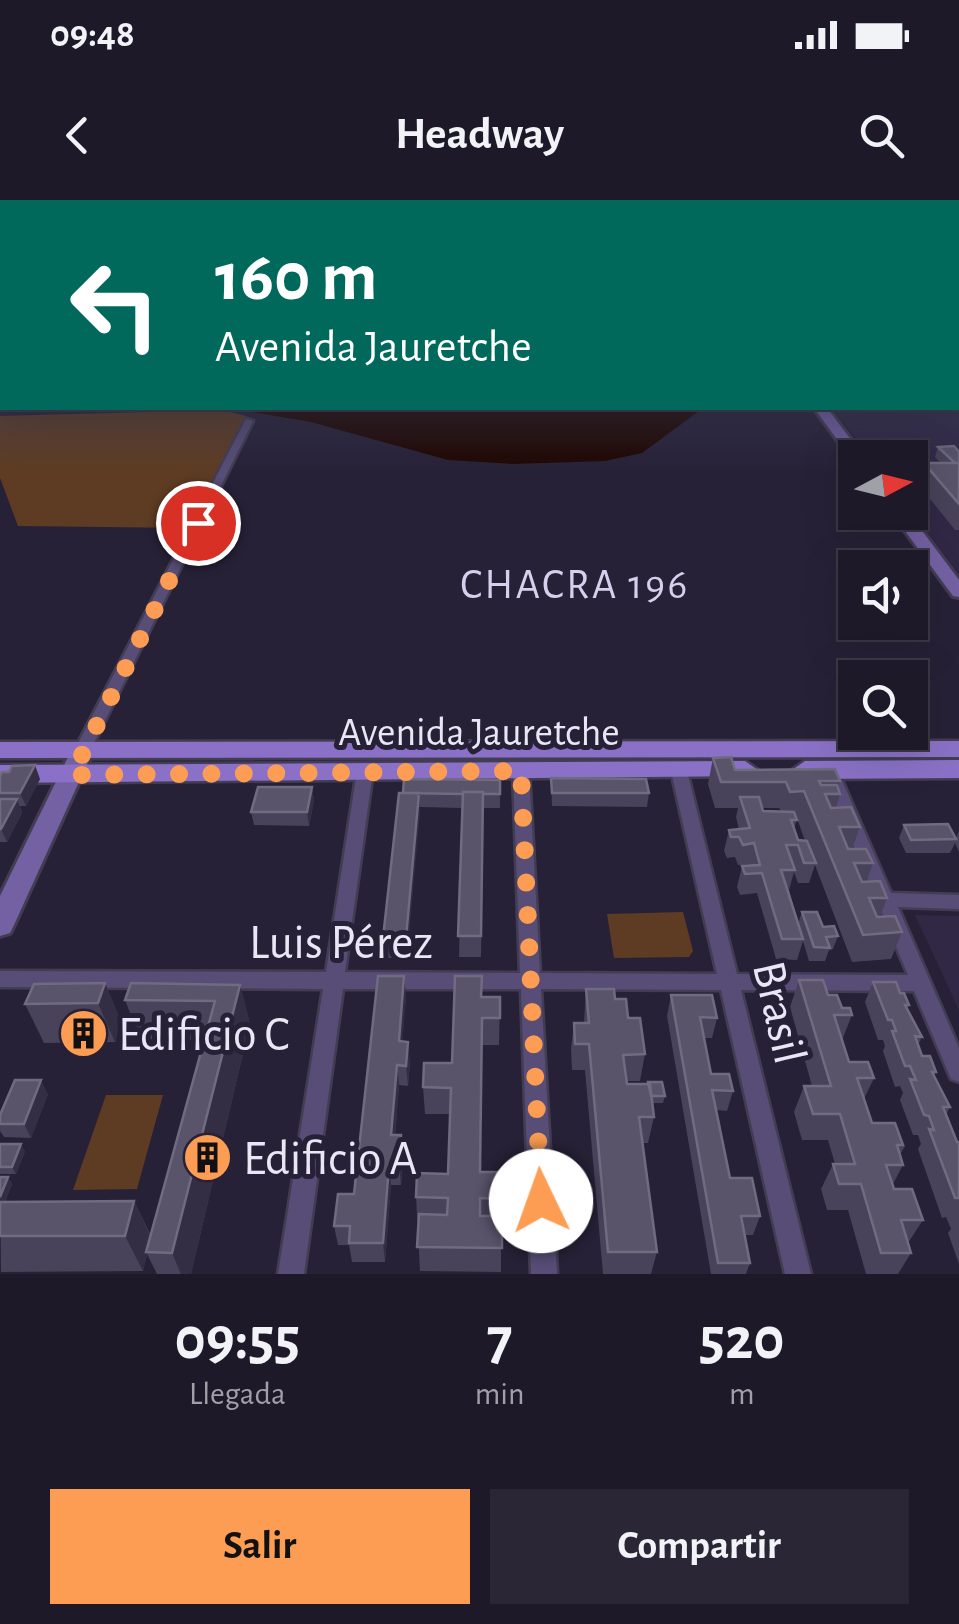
<!DOCTYPE html>
<html lang="es">
<meta charset="utf-8">
<style>
body{margin:0;font-family:"Alegreya Sans",sans-serif;background:#2a2635;color:#f1f3f6;height:100vh;display:flex;flex-direction:column;font-size:38px;white-space:nowrap}
*{box-sizing:border-box;margin:0}
p{font-size:32px;color:#a0a0a8}
.icon{flex:none;width:55px;height:55px;fill:none;stroke:currentColor;stroke-width:2;stroke-linecap:round;stroke-linejoin:round}
.map{position:relative;height:1074px;overflow:hidden}
.details{display:flex;flex-direction:column;background:#1d1929;flex:1}
.details>*{flex:none}
.hud{position:absolute;left:0px;top:0px;width:960px;height:210px;box-shadow:0 10px 40px #0002,0 0 0 2px #3b3846;background:#00695c;color:#fff;overflow:hidden}
.needle{width:65px;rotate:83deg}
.controls{position:absolute;left:838px;top:240px;display:grid;gap:20px}
.controls a{display:grid;place-items:center;width:90px;height:90px;border-radius:0px;background:#1d1929;box-shadow:0 10px 40px #0002,0 0 0 2px #3b3846;font-size:50px}
.pin{position:absolute;display:grid;place-items:center;width:85px;height:85px;color:#fff;margin:-42px;border:5px solid #fff;border-radius:50%;box-shadow:0 2px 10px #0007}
.me{position:absolute;width:110px;margin:-55px;rotate:357deg;stroke-linejoin:round;filter:drop-shadow(0 0 8px #0008)}
.turn{display:flex;align-items:center;gap:35px;height:210px;padding:0 50px;font-size:45px}
.turn .icon{width:130px;height:130px;stroke-width:2.5}
.turn b{display:block;font-size:70px;line-height:85px}
.eta{display:flex;justify-content:space-evenly;align-items:center;height:170px;text-align:center}
.eta b{font-size:60px;font-weight:700;line-height:70px}
.action{display:flex;gap:20px;margin-top:auto;padding:20px 50px}
.action a{flex:1;height:115px;border-radius:0px;background:#fc9d53;color:#111;font-size:40px;font-weight:700;line-height:115px;text-align:center}
.action a+a{background:#2a2635;color:#f1f3f6}
.status{display:flex;justify-content:space-between;align-items:center;height:70px;padding:0 50px;background:#1d1929;direction:ltr}
.status svg{height:28px;fill:currentColor}
header{display:flex;justify-content:space-between;align-items:center;height:130px;padding:0 50px;background:#1d1929;font-size:45px;font-weight:700}
.map>svg:first-child{display:block}
.built{fill:#302845}
.green{fill:#5e3c23}
.water{fill:#1f0600}
.lines{fill:none;stroke-linecap:round;stroke-linejoin:round}
.street-casing{stroke:#423d52;stroke-width:5}
.secondary-casing{stroke:#423d52;stroke-width:6}
.primary-casing{stroke:#423d52;stroke-width:5}
.street{fill:#574d76;fill-rule:evenodd}
.secondary{fill:#7461a4;fill-rule:evenodd}
.primary{fill:#8a71c7;fill-rule:evenodd}
.wall{fill:#48425a;fill-rule:evenodd}
.shaded-wall{fill:#342e45}
.building{fill:#59546a;stroke:#706b80;stroke-width:2.5}
.route{stroke:#fc9d53;stroke-width:18;stroke-dasharray:0 32.4}
.labels{text-anchor:middle;stroke-width:10;stroke-linejoin:round;paint-order:stroke}
.street-label{font-size:40px;fill:#e9e6f5;stroke:#272137}
.neighbourhood-label{font-size:42px;letter-spacing:2.5px;fill:#d6cfed;stroke:#272137}
.near-street-label{font-size:48px;fill:#e9e6f5;stroke:#272137}
.near-poi-label{font-size:48px;fill:#e9e6f5;stroke:#272137;text-anchor:start}
</style>
<div class="status"><b>09:48</b><svg viewBox="0 0 49 12"><path d="M0 12V9h3v3zM5 12V6h3v6zM10 12V3h3v9zM15 12V0h3v12zM26 1h20v11H26zM47 4h2v5h-2z"/></svg></div>
<header><svg class="icon" aria-label="back" viewBox="0 0 24 24"><path d="M15 5l-7 7 7 7"/></svg>Headway<svg class="icon" aria-label="search" viewBox="0 0 24 24"><circle cx="10" cy="10" r="6"/><path d="M15 15l6 6"/></svg></header>
<div class="map">
<svg width="959" height="1074" viewBox="0 0 959 1074">
<rect width="100%" height="100%" fill="#272137"/>
<!-- built -->
<path class="built" d="M959,204V374L910,310V258L870,257L832,208H958Z
M915,715L959,716V810Z"/>
<!-- green -->
<path class="green" d="M222,210L246,216L188,328L18,326L0,278V216Z
M683,712L693,751L689,757L614,758L607,714Z
M106,895H163L137,989L73,990Z"/>
<!-- water -->
<path class="water" d="M0,121L2,208H703L642,253L605,261L513,264L448,260L311,222L229,208L0,212Z"/>
<g class="lines">
<defs>
<path id="street" d="M246,219L253,221L90,551L87,554H77L74,551Z
M365,566L373,571L345,772L520,773L513,571L521,566L529,571L540,773L717,774L671,571L679,566L687,571L737,774L908,775L825,578L827,574L833,573L841,578L891,693L959,695V709L898,707L959,848V882L951,879L914,791L741,790L811,1074H785L721,790L541,789L557,1074H531L521,789H343L304,1074H278L323,789L0,787V771L326,772L357,571Z"/>
<path id="secondary" d="M958,196H959V204H958Z
M814,208H827L865,258H855L853,261Z
M891,312H908L959,380V397L953,396Z
M82,544L93,551L14,725L10,733L0,736V696L71,551Z"/>
<path id="primary" d="M959,541V557L0,558V542Z
M959,560V578L805,579L792,570L805,561Z
M745,561L758,570L754,576L0,583V565Z"/>
</defs>
<!-- street casing -->
<use href="#street" class="street-casing"/>
<!-- secondary casing -->
<use href="#secondary" class="secondary-casing"/>
<!-- primary casing -->
<use href="#primary" class="primary-casing"/>
<!-- street -->
<use href="#street" class="street"/>
<!-- secondary -->
<use href="#secondary" class="secondary"/>
<!-- primary -->
<use href="#primary" class="primary"/>
</g>
<!-- wall -->
<path class="wall" d="M938,247L959,252V330H955L918,284L924,263H941L935,257Z
M713,558L735,570L840,581L838,588L840,594L836,608L860,627L852,649L873,663L866,682L887,698L880,717L902,732L891,759L852,762L815,665L809,683H798L794,672L789,690L798,723L802,712L823,727L838,736L833,749L829,750L825,761H809L803,741L797,760L776,759L757,693L740,695L737,687L742,666H749V664L738,665L735,657L727,658L724,651L729,630L739,629L736,617L738,608H715L708,584ZM762,608H779L781,611H763ZM797,618L805,641L798,640L794,630Z
M0,576L40,579L26,606H20L22,613L7,642H0Z
M551,578L649,593L647,607L552,606Z
M500,580V608H483L481,757H459L462,608L419,607L407,758H385L383,738L399,593Z
M312,587L314,601L309,626L254,625L251,612Z
M904,625L956,638L959,631V652L955,643L950,653H906L899,638Z
M404,776L406,796L402,841L410,862L408,886L399,885L395,935L403,955L401,985H391L385,1062H352L349,1045H338L334,1026L354,994Z
M799,780L852,815L842,840L849,862L874,878L864,899L872,923L905,946L901,953H899L903,965L893,984L894,989L923,1020L908,1043L911,1053L898,1074H866L848,1010H827L821,989L833,964H835L828,940H802L794,912L804,886H812L790,807Z
M873,782L900,793L909,805L907,809L922,837L918,845L922,856L936,872L934,876L950,907L946,915L957,942H959V1064L948,1033L951,1029L946,1017L942,1018L918,949L921,944L918,935H913L900,900L903,893L900,886L895,887L883,851L885,846L883,840H878L865,802Z
M105,783L121,822L115,842L44,843L25,804Z
M240,785L250,824L191,1074H157L147,1054L143,1071L1,1072L0,977H8L12,984L5,1002L134,1001L151,1036L205,840L140,839L125,800Z
M586,789L615,799L628,818L645,854L640,881H626L627,884L665,896L663,903H652L654,917L648,943H643L657,1052L651,1074H603L585,870H572L571,849L574,823H584Z
M671,795L717,818L712,838H704L711,874L733,891L727,911L716,910L730,978L760,1016L753,1035H745L750,1063L746,1074H711L667,816Z
M481,797H500L499,845H481L480,972H501V1072L420,1071L416,997L448,974L450,914H425L423,887L452,863Z
M48,894L31,938L4,937L0,931V915Z
M0,944L25,951L16,974H0Z"/>
<!-- shaded-wall -->
<path class="shaded-wall" d="M35,565L40,579L26,606L20,593Z
M312,587L314,601L309,626L307,612Z
M419,593L420,613L407,758L406,738Z
M17,599L22,613L7,642L1,629Z
M404,776L406,796L401,862L399,841Z
M105,783L121,822L115,842L98,803Z
M240,785L250,824L191,1074H181L172,1053Z
M408,842L410,862L408,886L406,866Z
M397,865L399,885L394,955L391,935Z
M41,880L48,894L31,938L24,924Z
M401,935L403,955L401,985L399,965Z
M21,944L25,951L16,974L12,967Z
M389,965L391,985L385,1062L383,1043Z
M8,977L12,984L0,1014V997Z
M134,1001L151,1038L143,1071L125,1036Z"/>
<!-- building -->
<path class="building" d="M954,246L959,252V263H955L938,247Z
M924,263H959V304Z
M731,557L735,570L835,569L840,581H819L821,585H837L840,594H825L831,608L851,607L860,627H839L848,649H866L873,663H854L862,682L880,681L887,698H869L877,717L895,716L902,732L863,735L804,591L790,592L786,582H721L713,558Z
M35,565L20,593H0V576L2,572H9L12,566Z
M551,578L646,579L649,593H552Z
M404,579L500,580V594H483V592H463V594L403,593Z
M258,587H312L307,612H251Z
M463,592H483L481,736H458Z
M399,593H419L406,738H383Z
M740,597H759L763,611L794,612L797,620H791L798,640L807,641L816,663H804L798,645H786L795,670H781L803,739H782L762,673L745,674L742,666L760,665L754,643L743,645L739,637H731L729,630L750,628Z
M0,599H17L1,629H0Z
M948,624L956,639L911,640L904,625Z
M802,712H817L823,727L834,726L838,736L826,737L830,748L814,747Z
M378,776H404L399,841L408,842L406,866L397,865L391,935H401L399,965H389L383,1043H349L350,1026H334L338,994H354Z
M455,776H482L481,797H500V818H482L480,972H501V999L480,998V1016H502V1048L417,1047L419,1014L447,1015L448,998L416,997L417,973L448,974L451,888L423,887L424,863H452Z
M799,780H823L828,795H837L842,808H850L852,815H834L849,862H868L874,878H857L872,923H895L903,945H897L903,965H886L894,989H912L923,1020H901L911,1053H881L861,984H839L833,964H855L840,914H813L804,886H831Z
M873,782H896L900,793H904L909,805H905L922,837L915,836L922,856H930L936,872H932L950,907H943L957,942H959V998H955L929,929L934,930L929,916L924,915L910,879L916,880L910,866H905L892,831H896L892,820H888Z
M105,783L98,803L25,804L34,784Z
M131,783L240,785L172,1053L146,1052L215,801L125,800Z
M586,789H614L615,799H626L628,818H640L645,854L623,855L627,884H650L654,917H639L657,1052H608L589,844H575L574,823H589Z
M671,795H712L717,818L700,817L711,874H729L733,891L712,890L730,978H752L760,1016H741L750,1063H718Z
M15,880H41L24,924H0V915Z
M648,882H662L665,896H651Z
M0,944H21L12,967H0Z
M0,977H8L0,997Z
M134,1001L125,1036H0V1002Z"/>
<!-- sky -->
<linearGradient id="sky" x2="0" y2="1"><stop stop-color="#15121e"/><stop offset="0.44" stop-color="#41435e"/><stop offset="1" stop-color="#41435e" stop-opacity="0"/></linearGradient>
<rect width="959" height="272" fill="url(#sky)"/>
<g class="lines">
<!-- route -->
<path class="route" d="M198,323L72,575L521,571L541,1001"/>
</g>
<!-- icons -->
<defs>
<symbol id="building-disc" viewBox="-11 -11 22 22"><circle r="9.5" fill="#fc9d53" stroke="#272137"/><path d="M-4-6H4V6H1V3H-1V6H-4ZM-2.5-4.3h1.7v1.8h-1.7ZM.8-4.3h1.7v1.8H.8ZM-2.5-1h1.7V.8h-1.7ZM.8-1h1.7V.8H.8Z" fill="#111"/></symbol>
</defs>
<g fill-rule="evenodd">
<use href="#building-disc" x="56" y="806" width="55" height="55"/>
<use href="#building-disc" x="180" y="930" width="55" height="55"/>
</g>
<g class="labels">
<!-- street labels -->
<g class="street-label">
<text x="479" y="545">Avenida Jauretche</text>
</g>
<!-- neighbourhood labels -->
<g class="neighbourhood-label">
<text x="575" y="398">CHACRA 196</text>
</g>
<!-- near-street labels -->
<g class="near-street-label">
<text x="341" y="758">Luis Pérez</text>
<text transform="translate(781 812) rotate(77)" y="17">Brasil</text>
</g>
<!-- near-poi labels -->
<g class="near-poi-label">
<text x="118" y="850">Edificio C</text>
<text x="243" y="974">Edificio A</text>
</g>
</g>
</svg>
<div class="controls">
<a><svg class="needle" viewBox="-14 -14 28 28"><path d="M0-13l5 13h-10z" fill="#e53935"/><path d="M0 13l5-13h-10z" fill="#a0a0a8"/></svg></a>
<a><svg class="icon" aria-label="sound" viewBox="0 0 24 24"><path d="M4 9h4l5-4v14l-5-4H4zM17 9q2 3 0 6"/></svg></a>
<a><svg class="icon" aria-label="search" viewBox="0 0 24 24"><circle cx="10" cy="10" r="6"/><path d="M15 15l6 6"/></svg></a>
</div>
<div class="pin" style="left:198px;top:323px;background:#d93025"><svg class="icon" aria-label="arrive" viewBox="0 0 24 24"><path d="M6 21V4h12l-3 4 3 4H6"/></svg></div>
<svg class="me" style="left:541px;top:1001px" viewBox="-20 -20 40 40"><circle r="19" fill="#fff"/><path d="M0-13L10 11 0 6-10 11z" fill="#fc9d53"/></svg>
<div class="hud">
<div class="turn"><svg class="icon" aria-label="left" viewBox="0 0 24 24"><path d="M17 20v-9H6M10 6l-5 5 5 5"/></svg><div><b>160 m</b>Avenida Jauretche</div></div>
</div>
</div>
<section class="details">
<div class="eta">
<div><b>09:55</b><p>Llegada</p></div>
<div><b>7</b><p>min</p></div>
<div><b>520</b><p>m</p></div>
</div>
<div class="action"><a>Salir</a><a>Compartir</a></div>
</section>
